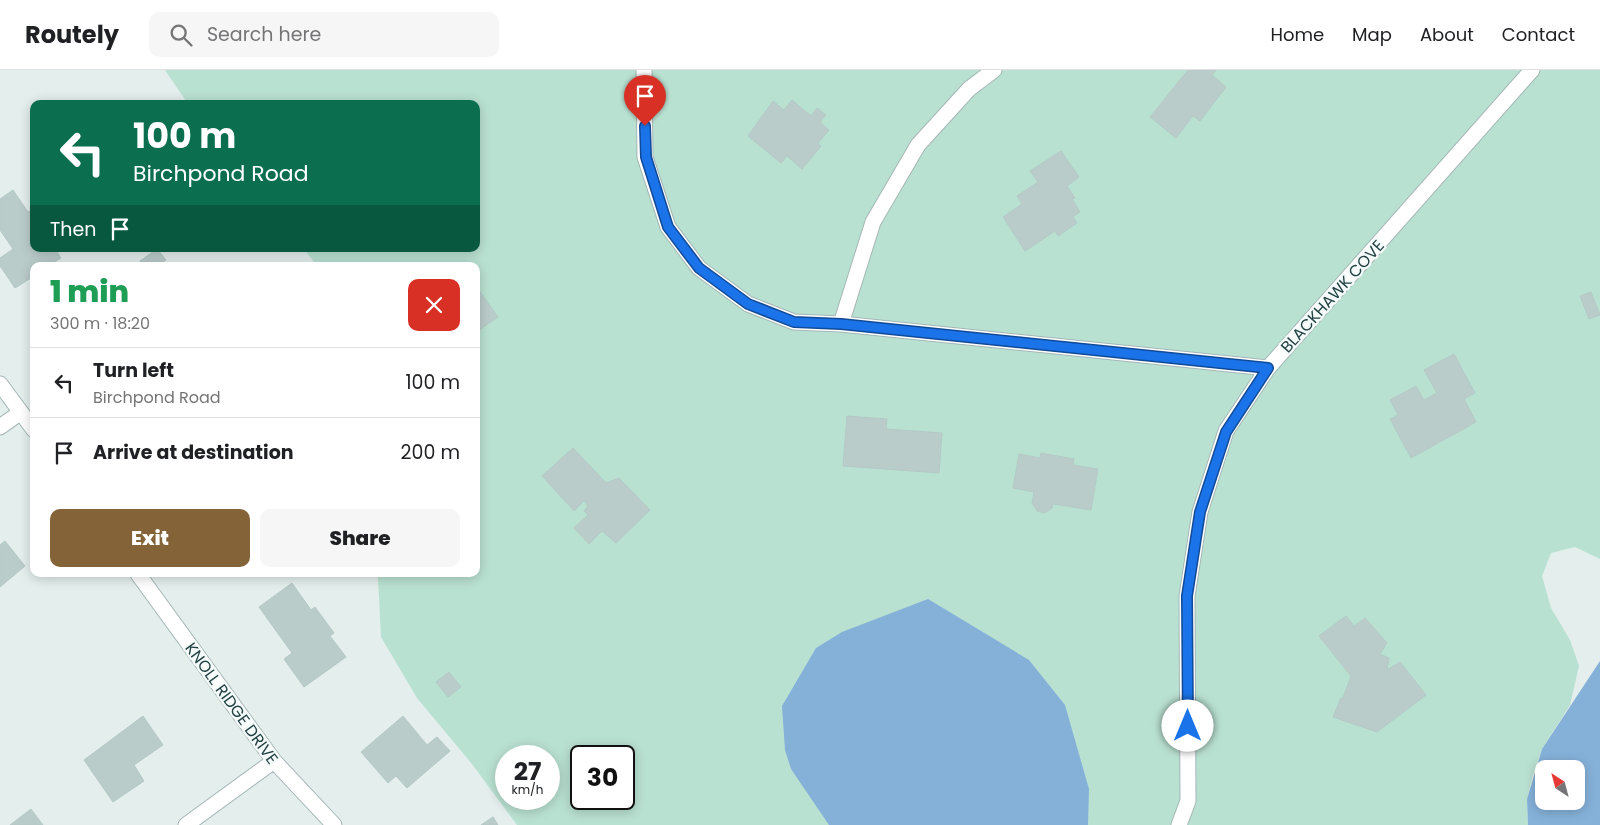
<!DOCTYPE html>
<meta charset="utf-8">
<style>
body{margin:0;font-family:Poppins,sans-serif;background:#f6f6f6;color:#202124;height:100vh;display:flex;flex-direction:column;font-size:19px;white-space:nowrap}
*{box-sizing:border-box;margin:0}
p{font-size:16px;color:#757577}
.icon{flex:none;width:28px;height:28px;fill:none;stroke:currentColor;stroke-width:2;stroke-linecap:round;stroke-linejoin:round}
.map{position:relative;flex:1;overflow:hidden}
.sheet{position:absolute;left:30px;top:192px;width:450px;height:315px;display:flex;flex-direction:column;background:#fff;border-radius:10px;box-shadow:0 2px 12px #0003}
.sheet>*{flex:none}
.top-card{position:absolute;left:30px;top:30px;width:450px;height:152px;border-radius:10px;box-shadow:0 2px 12px #0003;background:#0b6e4f;color:#fff;overflow:hidden}
.needle{width:32px;rotate:324deg}
.fabs{position:absolute;left:1535px;top:690px;display:grid;gap:10px}
.fabs a{display:grid;place-items:center;width:50px;height:50px;border-radius:10px;background:#fff;box-shadow:0 2px 12px #0003;font-size:25px}
.speed{position:absolute;left:495px;top:675px;display:flex;gap:10px;font-size:25px;font-weight:700;text-align:center}
.speed>*{display:grid;place-content:center;width:65px;height:65px;border-radius:50%;background:#fff;box-shadow:0 2px 12px #0003;line-height:1}
.speed small{font-size:12px;font-weight:400}
.speed .limit{border:2px solid #111;border-radius:8px;background:#fff;color:#111}
.pin{position:absolute;display:grid;place-items:center;width:42px;height:42px;color:#fff;margin:-51px -21px;border-radius:50% 50% 50% 0;rotate:-45deg;box-shadow:0 0 5px #0007}
.pin .icon{rotate:45deg}
.me{position:absolute;width:55px;margin:-28px;rotate:0deg;stroke-linejoin:round;filter:drop-shadow(0 0 4px #0008)}
.turn{display:flex;align-items:center;gap:18px;height:105px;padding:0 20px;font-size:22px}
.turn .icon{width:65px;height:65px;stroke-width:2.5}
.turn b{display:block;font-size:35px;line-height:42px}
.then{display:flex;align-items:center;height:48px;padding:0 20px;background:#0003;gap:10px;font-size:19px}
.round{display:grid;place-items:center;flex:none;width:52px;height:52px;border-radius:10px;background:#f6f6f6}
.summary{display:flex;align-items:center;justify-content:space-between;height:85px;padding:0 20px}
h1{font-size:30px;font-weight:800;line-height:38px;color:#1e9e55}
.cta{display:flex;gap:10px;margin-top:auto;padding:10px 20px}
.cta a{flex:1;height:58px;border-radius:10px;background:#846338;color:#fff;font-size:20px;font-weight:800;line-height:58px;text-align:center}
.cta a+a{background:#f6f6f6;color:#202124}
ul{padding:0;list-style:none}
li{display:flex;align-items:center;gap:15px;height:70px;padding:0 20px;border-top:1px solid #e0e0e0}
li div{flex:1}
li b{display:block;font-size:19px}
li em{font-style:normal}
header{display:flex;align-items:center;gap:30px;box-sizing:border-box;height:70px;padding:0 25px;background:#fff;border-bottom:1px solid #e0e0e0}
header strong{font-size:24px}
nav{display:flex;gap:28px;margin-inline-start:auto;font-size:18px}
.search{width:350px;height:45px;background:#f6f6f6;display:flex;align-items:center;gap:12px;box-sizing:border-box;padding:0 18px;border-radius:10px;color:#757577;font-size:19px}
.map>svg:first-child{display:block}
.green{fill:#b9e1d1;fill-rule:evenodd}
.water{fill:#85b1d9;fill-rule:evenodd}
.building{fill:#baccca;stroke:#b4c9c7}
.lines{fill:none;stroke-linecap:round;stroke-linejoin:round}
.street-casing{stroke:#a5b6b6;stroke-width:17}
.street{stroke:#fff;stroke-width:15}
.route-casing{stroke:#114b97;stroke-width:12}
.route{stroke:#1a73e8;stroke-width:9}
.labels{text-anchor:middle;stroke-width:4.5;stroke-linejoin:round;paint-order:stroke}
.street-label{font-size:16px;fill:#204042;stroke:#f4faf9}
</style>
<header>
<strong>Routely</strong>
<div class="search"><svg class="icon" aria-label="search" viewBox="0 0 24 24"><circle cx="10" cy="10" r="6"/><path d="M15 15l6 6"/></svg>Search here</div>
<nav><a>Home</a><a>Map</a><a>About</a><a>Contact</a></nav>
</header>
<div class="map">
<svg width="1600" height="755" viewBox="0 0 1600 755">
<rect width="100%" height="100%" fill="#e3eeed"/>
<!-- green -->
<path class="green" d="M165,0H1600V489L1575,477L1551,483L1542,506L1551,538L1570,570L1579,596L1570,635L1542,679L1533,705L1527,729L1528,755H517L472,694L417,628L381,567L378,508L375,504H476V196H317L304,179H476V34H188ZM506,686H549V729H506ZM581,686H624V729H581Z"/>
<!-- water -->
<path class="water" d="M928,529L1029,590L1065,635L1089,719L1088,755H829L791,699L785,680L782,636L816,578L842,562Z
M1600,591V755H1528L1527,729L1542,679ZM1544,699H1576V731H1544Z"/>
<!-- building -->
<path class="building" d="M1188,0H1216L1212,5L1226,17L1200,51L1193,46L1176,68L1150,47Z
M792,30L811,46L817,38L826,45L820,52L829,60L818,73L821,76L802,99L787,86L781,93L748,66L773,31L784,40Z
M1061,81L1079,107L1067,116L1075,128L1072,129L1080,142L1073,147L1077,153L1058,166L1055,161L1025,181L1003,147L1022,134L1017,126L1038,112L1030,101Z
M13,120L28,142L34,138V179H55L61,188L48,196H34V206L15,218L0,196V188L13,179L0,160V129Z
M157,179L166,190L157,196H145L140,191Z
M476,216L498,247L476,262Z
M1591,222L1600,245L1589,249L1580,226Z
M1454,284L1475,323L1464,329L1476,352L1411,388L1390,349L1398,345L1390,330L1416,316L1424,330L1437,323L1424,300Z
M847,346L887,349L886,359L942,363L939,403L843,396Z
M573,378L606,413L619,408L650,440L616,473L602,461L589,474L574,458L588,445L584,441L588,436L584,431L574,441L542,406Z
M1041,383L1074,389L1073,395L1098,399L1091,440L1053,434L1052,438L1045,443L1037,441L1032,433L1034,422L1013,418L1019,384L1040,388Z
M5,471L25,496L0,517V475Z
M292,513L311,540L315,537L334,563L330,566L346,587L304,617L284,589L292,583L259,537Z
M1346,546L1354,556L1365,548L1387,573L1380,584L1389,588L1387,600L1400,592L1426,625L1377,662L1333,647L1341,628H1343L1351,606L1319,566Z
M449,602L461,617L448,627L436,612Z
M143,646L163,675L134,695L144,711L113,732L84,690Z
M403,646L427,675L437,667L450,681L407,718L396,706L388,713L361,682Z
M31,739L43,755H10Z
M493,747L498,755H481Z"/>
<g class="lines">
<defs>
<path id="street" d="M644,0L645,87L668,157L699,198L748,234L794,252L841,254L1268,298
M841,254L873,152L918,75L969,19L994,0
M0,314L34,360
M0,357L21,342
M138,504L274,691L334,755
M186,755L274,691
M1179,755L1188,731L1187,526L1200,442L1226,361L1268,298L1532,0"/>
</defs>
<!-- street casing -->
<use href="#street" class="street-casing"/>
<!-- street -->
<use href="#street" class="street"/>
</g>
<g class="lines">
<defs>
<path id="route" d="M645,56L646,87L668,157L699,198L748,234L794,252L841,254L1268,298L1226,362L1200,442L1187,526L1188,656"/>
</defs>
<!-- route casing -->
<use href="#route" class="route-casing"/>
<!-- route -->
<use href="#route" class="route"/>
</g>
<g class="labels">
<!-- street labels -->
<g class="street-label">
<text transform="translate(1332 226) rotate(-48)" y="6">BLACKHAWK COVE</text>
<text transform="translate(232 633) rotate(54)" y="6">KNOLL RIDGE DRIVE</text>
</g>
</g>
</svg>
<div class="fabs">
<a><svg class="needle" viewBox="-14 -14 28 28"><path d="M0-13l5 13h-10z" fill="#e53935"/><path d="M0 13l5-13h-10z" fill="#757577"/></svg></a>
</div>
<div class="speed"><div>27<small>km/h</small></div><div class="limit">30</div></div>
<div class="pin" style="left:645px;top:56px;background:#d93025"><svg class="icon" aria-label="arrive" viewBox="0 0 24 24"><path d="M6 21V4h12l-3 4 3 4H6"/></svg></div>
<svg class="me" style="left:1188px;top:656px" viewBox="-20 -20 40 40"><circle r="19" fill="#fff"/><path d="M0-13L10 11 0 6-10 11z" fill="#1a73e8"/></svg>
<div class="top-card">
<div class="turn"><svg class="icon" aria-label="left" viewBox="0 0 24 24"><path d="M17 20v-9H6M10 6l-5 5 5 5"/></svg><div><b>100 m</b>Birchpond Road</div></div>
<div class="then">Then<svg class="icon" aria-label="arrive" viewBox="0 0 24 24"><path d="M6 21V4h12l-3 4 3 4H6"/></svg></div>
</div>
<section class="sheet">
<div class="summary"><div><h1>1 min</h1><p>300 m · 18:20</p></div><a class="round" style="background:#d93025;color:#fff"><svg class="icon" aria-label="close" viewBox="0 0 24 24"><path d="M6 6l12 12M18 6L6 18"/></svg></a></div>
<ul>
<li><svg class="icon" aria-label="left" viewBox="0 0 24 24"><path d="M17 20v-9H6M10 6l-5 5 5 5"/></svg><div><b>Turn left</b><p>Birchpond Road</p></div><em>100 m</em></li>
<li><svg class="icon" aria-label="arrive" viewBox="0 0 24 24"><path d="M6 21V4h12l-3 4 3 4H6"/></svg><div><b>Arrive at destination</b></div><em>200 m</em></li>
</ul>
<div class="cta"><a>Exit</a><a>Share</a></div>
</section>
</div>
